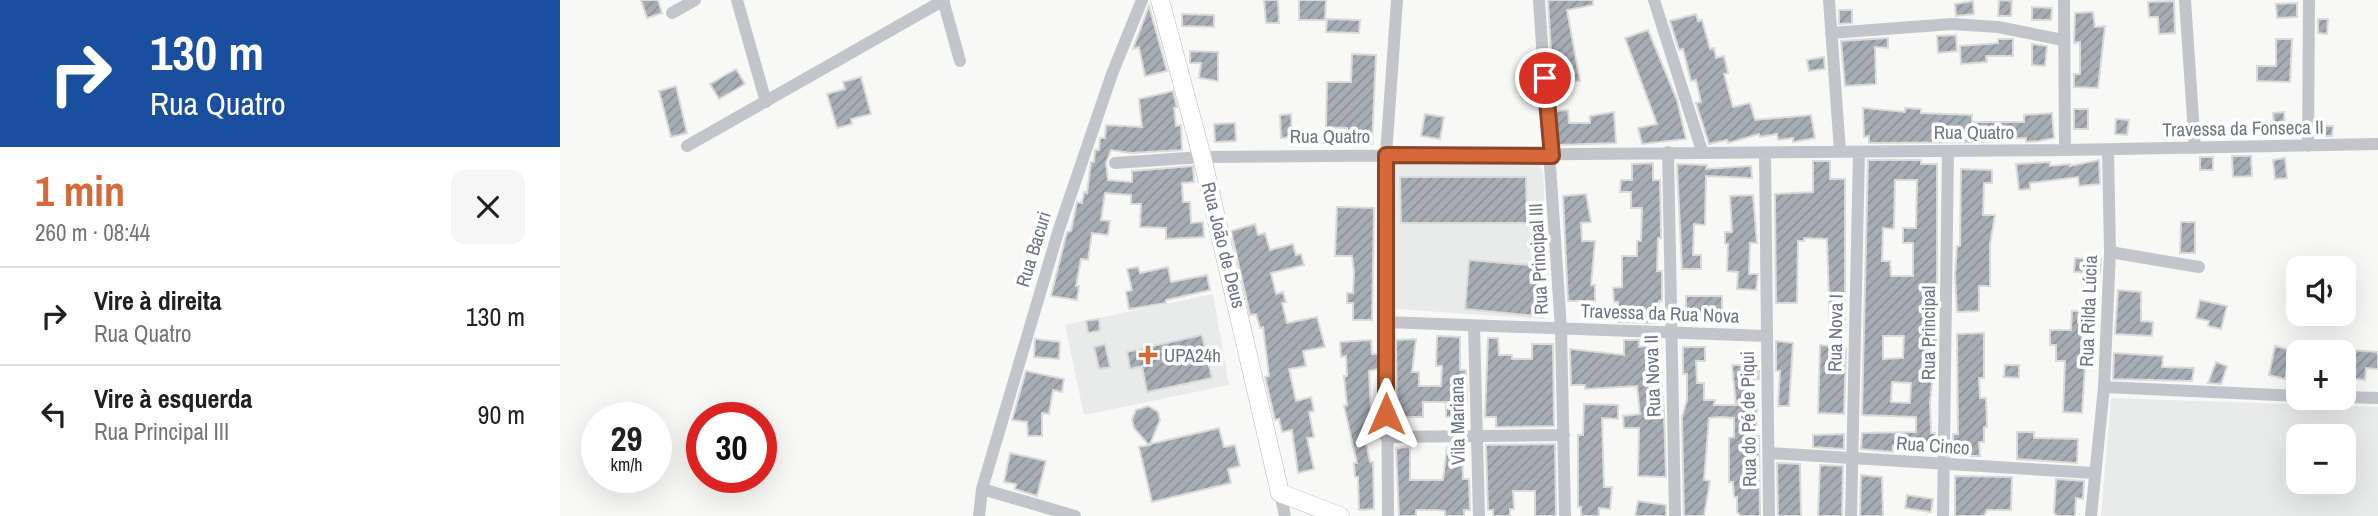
<!DOCTYPE html>
<html lang="pt">
<meta charset="utf-8">
<style>
body{margin:0;font-family:"Archivo Narrow",sans-serif;background:#f6f6f6;color:#202124;height:100vh;display:flex;flex-direction:column;font-size:26px;white-space:nowrap}
*{box-sizing:border-box;margin:0}
p{font-size:23px;color:#757577}
.icon{flex:none;width:38px;height:38px;fill:none;stroke:currentColor;stroke-width:2;stroke-linecap:round;stroke-linejoin:round}
.map{position:relative;flex:1;overflow:hidden}
.side{display:flex;flex-direction:column;background:#fff;width:560px}
.side>*{flex:none}
.hud{background:#1a4fa0;color:#fff;overflow:hidden}
.buttons{position:absolute;left:1726px;top:256px;display:grid;gap:14px}
.buttons a{display:grid;place-items:center;width:70px;height:70px;border-radius:14px;background:#fff;box-shadow:0 7px 28px #0002;font-size:35px}
.speed{position:absolute;left:21px;top:402px;display:flex;gap:14px;font-size:35px;font-weight:700;text-align:center}
.speed>*{display:grid;place-content:center;width:91px;height:91px;border-radius:50%;background:#fff;box-shadow:0 7px 28px #0002;line-height:1}
.speed small{font-size:18px;font-weight:400}
.speed .limit{border:10px solid #d22;background:#fff;color:#111}
.pin{position:absolute;display:grid;place-items:center;width:60px;height:60px;color:#fff;margin:-30px;border:4px solid #fff;border-radius:50%;box-shadow:0 2px 7px #0007}
.me{position:absolute;width:77px;margin:-38px;rotate:0deg;stroke-linejoin:round;filter:drop-shadow(0 0 5px #0008)}
.turn{display:flex;align-items:center;gap:24px;height:147px;padding:0 35px;font-size:32px}
.turn .icon{width:91px;height:91px;stroke-width:2.5}
.turn b{display:block;font-size:49px;line-height:60px}
.round{display:grid;place-items:center;flex:none;width:74px;height:74px;border-radius:14px;background:#f6f6f6}
.overview{display:flex;align-items:center;justify-content:space-between;height:119px;padding:0 35px}
h1{font-size:42px;font-weight:700;line-height:52px;color:#d66839}
ul{padding:0;list-style:none}
li{display:flex;align-items:center;gap:21px;height:98px;padding:0 35px;border-top:2px solid #e0e0e0}
li div{flex:1}
li b{display:block;font-size:26px}
li em{font-style:normal}
main{display:flex;flex:1;min-height:0}
.map>svg:first-child{display:block}
.built{fill:#e9eaea;fill-rule:evenodd}
.building{fill:url(#building-hatch);stroke:#dadad9;stroke-width:2;fill-rule:evenodd}
.lines{fill:none;stroke-linecap:round;stroke-linejoin:round}
.secondary-casing{stroke:#b5b9be;stroke-width:19}
.street{stroke:#c2c5c9;stroke-width:12}
.secondary{stroke:#fff;stroke-width:18}
.route-casing{stroke:#8b4425;stroke-width:18}
.route{stroke:#d66839;stroke-width:12}
.poi-dot{fill:#d66839;stroke:#fff;stroke-width:2.5}
.labels{text-anchor:middle;stroke-width:7;stroke-linejoin:round;paint-order:stroke}
.street-label{font-size:19px;fill:#6a7785;stroke:#fff}
.poi-label{font-size:19px;fill:#6a7785;stroke:#fff;text-anchor:start}
</style>
<main>
<section class="side">
<div class="hud">
<div class="turn"><svg class="icon" aria-label="right" viewBox="0 0 24 24"><path d="M7 20v-9h11M14 6l5 5-5 5"/></svg><div><b>130 m</b>Rua Quatro</div></div>
</div>
<div class="overview"><div><h1>1 min</h1><p>260 m · 08:44</p></div><a class="round"><svg class="icon" aria-label="close" viewBox="0 0 24 24"><path d="M6 6l12 12M18 6L6 18"/></svg></a></div>
<ul>
<li><svg class="icon" aria-label="right" viewBox="0 0 24 24"><path d="M7 20v-9h11M14 6l5 5-5 5"/></svg><div><b>Vire à direita</b><p>Rua Quatro</p></div><em>130 m</em></li>
<li><svg class="icon" aria-label="left" viewBox="0 0 24 24"><path d="M17 20v-9H6M10 6l-5 5 5 5"/></svg><div><b>Vire à esquerda</b><p>Rua Principal III</p></div><em>90 m</em></li>
</ul>
</section>
<div class="map">
<svg width="1818" height="516" viewBox="0 0 1818 516">
<defs>
<pattern id="building-hatch" width="6" height="6" patternUnits="userSpaceOnUse" patternTransform="scale(1.75)"><rect width="6" height="6" fill="#a6adb4"/><path d="M-1 1l2-2M0 6l6-6M5 7l2-2" fill="none" stroke="#8b9298"/></pattern>
</defs>
<rect width="100%" height="100%" fill="#f8f9f6"/>
<!-- built -->
<path class="built" d="M830,162L978,164L983,172L990,309L984,319L837,309L833,305Z
M653,294L669,385L524,415L505,325Z
M1551,398L1818,407V516H1541ZM1738,436H1783V481H1738Z"/>
<!-- building -->
<path class="building" d="M81,0H98L102,13L87,18Z
M704,0H718L719,23H706Z
M739,0H766L765,20H739Z
M988,0H1033V5L1007,10L1020,81L997,84L995,67H992Z
M1439,0L1452,1L1451,16H1438Z
M1413,1L1414,14L1396,16L1395,4Z
M1614,1L1615,33L1599,34L1598,17H1589L1588,2Z
M1737,3V17L1717,18L1716,4Z
M589,6L607,71L585,76L579,47L573,49Z
M1472,7L1492,8L1491,20H1472Z
M1279,10H1292V23L1279,24Z
M1533,12L1535,27L1545,26L1538,88L1514,87V74H1520V42L1514,43L1515,13Z
M622,14L654,15V27L622,26Z
M1136,14L1138,21L1142,20L1150,49L1154,48L1156,58L1164,56L1168,73L1164,74L1173,107L1190,103L1195,120L1251,115L1255,138L1233,142V138L1218,140L1217,134L1200,137L1199,134L1168,143L1167,140L1149,144L1136,103L1141,102L1136,80L1131,81L1123,49L1119,50L1110,21Z
M767,19L800,20L799,33L766,32Z
M1758,19H1768L1767,34L1758,33Z
M1088,30L1117,100L1126,139L1082,144L1078,128L1097,124L1065,38Z
M1396,35L1397,51L1378,53L1377,36Z
M1328,38V48L1315,47L1316,84L1285,86L1281,41Z
M1438,39H1453V56H1426L1427,62L1401,64L1400,46L1438,43Z
M1716,39H1732L1730,82L1697,81V66H1716Z
M1472,44L1487,46L1485,66L1472,65Z
M630,51L658,52V81L639,78L641,63H630Z
M792,54L816,55L812,144H788L787,128L766,127L767,82H791Z
M1264,57L1265,69L1249,71L1247,60Z
M176,69L185,84L159,99L150,84Z
M301,77L311,114L291,119L292,124L277,128L267,94L285,89L283,82Z
M116,86L127,133L111,137L99,91Z
M613,91L617,107L614,108L616,126L621,125L622,150L571,153L551,150L546,163L548,180L572,182V171L633,166L634,182L622,183L623,202H630L631,223L643,222L644,237L606,239V228L580,227L581,204H571V195L545,193L541,220L550,221L548,235L532,233L528,260L521,259L516,286H519L517,300L491,296L507,232L511,231L517,202L522,203L524,192L527,193L531,162H534L535,150H539L540,138H545L546,125L582,127L579,99Z
M1303,108L1345,112V108L1361,109V113L1412,115V122H1464V115L1492,113L1494,138L1479,141L1466,142V138L1434,139V142L1309,143V136L1304,137Z
M1514,109H1528V129H1514Z
M1008,110L1009,123H1030V116L1054,112L1056,143L997,145L995,111Z
M1724,112L1725,127L1714,128L1713,113Z
M731,114L732,137L721,138L720,115Z
M865,114L884,117L880,139L861,136Z
M1556,119L1569,120L1567,135L1555,134Z
M675,123L676,141L655,142L654,124Z
M1757,126H1773L1772,136H1757Z
M1672,156H1691L1692,176L1673,177Z
M1640,157H1653V170H1640Z
M1725,158L1727,178L1715,179L1713,160Z
M1308,160H1361V164H1377V289H1374V313H1376L1377,335L1370,402L1371,433H1375V447L1333,446V452L1301,449L1302,433L1356,432V417L1302,415ZM1335,180H1357L1356,228H1343V243H1353V276H1331L1330,261H1322L1323,228L1334,229ZM1323,336H1344L1343,358L1323,359ZM1332,382L1351,383L1350,403L1331,402Z
M1539,160L1540,184L1519,186L1518,177L1470,183V189L1459,190L1456,164L1490,162V166L1510,164V166Z
M1253,161H1270V179H1285V329L1270,330L1267,239L1244,238V241H1238L1237,303H1216L1215,194L1253,192Z
M1093,163V180H1100L1101,238H1098L1097,271H1102V301H1099L1098,323L1058,322V302H1054L1053,288L1062,287V256H1077V241H1081L1082,208H1071V192H1060L1061,180H1072V164Z
M1117,164L1147,165L1146,169L1191,166L1192,178L1146,176L1145,225L1134,224L1133,255H1141V269H1122Z
M1401,169L1432,170V183H1424L1423,215H1435L1430,244V286H1419V311L1397,312L1395,276L1397,246H1400Z
M840,177H966L967,223H841Z
M1026,194L1031,222L1021,223L1022,241H1035L1031,285H1035V301H1008L1003,196Z
M1193,195L1197,243H1190L1189,274H1198L1196,290L1177,289L1178,272L1167,271L1168,244H1165V232H1172L1170,196Z
M777,207L814,208L812,320H793V303H787V293H793L794,272L792,256H775Z
M1621,222H1635V253H1620Z
M695,224L698,235L705,233L710,250L733,244L736,255L741,254L744,265L711,273L716,294L723,292L726,302L722,303L727,323L757,317L765,347L743,351L746,366L729,369L736,401L751,397L754,411L749,412L754,437L747,438L754,469L738,473L732,430L722,432L719,419L715,420L705,377L709,376L703,327L700,328L696,314L690,315L671,231Z
M1515,258L1541,259L1540,273L1514,272Z
M909,260L981,266L976,316L905,309Z
M578,267L580,273L608,267L611,282L647,275L650,290L606,300V303L569,309L566,292L572,290L567,269Z
M1558,290L1581,292V321L1593,322L1592,336L1555,334Z
M1126,296H1162V319H1126Z
M1640,300L1667,306L1661,329L1648,326L1649,321L1636,318Z
M1512,311L1530,312L1529,325L1522,324L1521,367H1525L1522,413L1503,412L1505,361H1496V345H1490V330H1511Z
M539,319L540,331L528,333L526,321Z
M1424,333V378H1419L1420,398H1426L1427,427H1424V442H1419L1420,456H1398V448H1393V434H1398L1397,334Z
M642,335L652,378L587,392L582,366L570,369L567,352Z
M877,336L900,337V370H906L907,402H901V416L886,417V402H863V417H837L836,340L856,339L852,372H859V386H881L882,366H876Z
M928,338H938L939,355H952V359H972V344H993L994,426L936,427V417H925Z
M475,339L500,342L499,359L474,357Z
M811,340L812,354H818V369L809,371L812,437L805,438L810,462H813L814,509L799,510L798,477H795L794,463H797L784,406L787,405L784,376H787L786,356L781,357L780,342Z
M1064,340H1079V347L1098,344L1104,412L1106,477L1078,476L1079,428H1064L1063,416L1080,414L1077,386L1025,389V385H1011L1010,349L1064,355Z
M1216,341L1233,343L1229,406H1218L1220,371H1216Z
M545,344L550,367L539,369L534,347Z
M1260,345L1286,348L1284,414L1258,413Z
M1715,346L1731,350L1725,379L1709,375Z
M1123,347H1145V361H1136L1137,383H1144V400H1155L1154,405H1176L1172,365H1199V379H1189L1191,405H1197L1196,436H1199L1200,516H1181L1177,512V497H1174L1173,482H1169V438L1174,437V418L1161,417L1149,418L1144,480L1150,481L1144,516H1124L1122,417L1127,400V374H1123Z
M1791,350L1818,352V369L1806,368L1805,380L1789,378Z
M1554,353L1603,356L1602,367L1634,368L1632,381L1553,379Z
M1656,362L1667,366L1661,384L1648,383Z
M1445,365H1459V378L1444,377Z
M466,371L504,379L502,392L493,390L489,414L482,413V436H468L467,422L452,420Z
M1024,404L1058,405V419L1042,418L1044,487H1052L1050,509L1039,508V516H1021V507H1018V435H1023Z
M588,406L598,412L600,420L590,444L659,428L664,447L675,445L680,466L668,469L671,483L592,502L579,447L589,445L574,428L572,419L576,410Z
M1457,432H1474V438L1518,439L1517,463L1457,459Z
M1284,434V449L1253,447V435Z
M995,444L996,516H975V491H953L954,509H950V516H933V510H928L926,445Z
M902,446L903,479H909L910,510H904V516H885V511L878,510H856V516H839L836,448L850,447V480H883L887,447Z
M450,453L486,461L477,496L455,489L456,484L444,482Z
M1217,463L1240,464L1241,516H1218Z
M1260,465L1283,466L1282,516H1258Z
M1301,475L1322,477L1323,516H1300Z
M1395,476L1452,477L1451,510H1427L1424,516H1395Z
M1496,479L1524,481L1523,499L1516,498L1515,516H1497L1494,513Z
M1347,495L1373,499L1371,512L1345,508Z
M1078,501L1106,505V516H1075Z"/>
<g class="lines">
<defs>
<path id="secondary" d="M600,0L642,157L720,493L780,516"/>
</defs>
<!-- secondary casing -->
<use href="#secondary" class="secondary-casing"/>
<!-- street -->
<path class="street" d="M177,0L206,102
M383,0L400,61
M979,0L1001,329L1005,516
M1094,0L1142,151
M1269,0L1280,151
M1504,0L1505,150
M1625,0L1635,148
M112,13L135,0
M1271,33L1392,24L1438,27L1503,40
M127,146L384,0
M1748,146L1749,0
M1108,152L1115,516
M1205,153L1209,516
M555,163L642,157L1505,150L1818,144
M1550,252L1639,267
M826,322L1206,336
M914,326L919,516
M1544,387L1738,396
M1783,397L1818,398
M826,437L1004,435
M1209,453L1534,473
M422,489L515,516
M720,493L725,516
M419,516L422,489L499,229L552,74L582,0
M828,516L826,155L837,0
M1291,516L1299,152
M1383,516L1388,151
M1531,516L1544,387L1550,252L1548,150"/>
<!-- secondary -->
<use href="#secondary" class="secondary"/>
</g>
<g class="lines">
<defs>
<path id="route" d="M826,414V155L992,156L985,78"/>
</defs>
<!-- route casing -->
<use href="#route" class="route-casing"/>
<!-- route -->
<use href="#route" class="route"/>
</g>
<!-- markers -->
<path class="poi-dot" d="M584.5 344.5h7v7h7v7h-7v7h-7v-7h-7v-7h7z"/>
<g class="labels">
<!-- street labels -->
<g class="street-label">
<text transform="translate(1683 128) rotate(-1)" y="7">Travessa da Fonseca II</text>
<text x="1414" y="139">Rua Quatro</text>
<text x="770" y="143">Rua Quatro</text>
<text transform="translate(664 245) rotate(76)" y="7">Rua João de Deus</text>
<text transform="translate(473 249) rotate(-73)" y="7">Rua Bacuri</text>
<text transform="translate(978 259) rotate(-93)" y="7">Rua Principal III</text>
<text transform="translate(1528 311) rotate(-88)" y="7">Rua Rilda Lúcia</text>
<text transform="translate(1100 313) rotate(2)" y="7">Travessa da Rua Nova</text>
<text transform="translate(1275 333) rotate(-89)" y="7">Rua Nova I</text>
<text transform="translate(1368 333) rotate(-90)" y="7">Rua Principal</text>
<text transform="translate(1092 376) rotate(-92)" y="7">Rua Nova II</text>
<text transform="translate(1188 419) rotate(-91)" y="7">Rua do Pé de Piqui</text>
<text transform="translate(897 421) rotate(-91)" y="7">Vila Mariana</text>
<text transform="translate(1373 445) rotate(4)" y="7">Rua Cinco</text>
</g>
<!-- poi labels -->
<g class="poi-label">
<text x="604" y="362">UPA24h</text>
</g>
</g>
</svg>
<div class="buttons">
<a><svg class="icon" aria-label="sound" viewBox="0 0 24 24"><path d="M4 9h4l5-4v14l-5-4H4zM17 9q2 3 0 6"/></svg></a>
<a>+</a>
<a>−</a>
</div>
<div class="speed"><div>29<small>km/h</small></div><div class="limit">30</div></div>
<div class="pin" style="left:985px;top:78px;background:#d93025"><svg class="icon" aria-label="arrive" viewBox="0 0 24 24"><path d="M6 21V4h12l-3 4 3 4H6"/></svg></div>
<svg class="me" style="left:826px;top:414px" viewBox="-20 -20 40 40"><path d="M0-17L14 15 0 8-14 15z" fill="#d66839" stroke="#fff" stroke-width="4"/></svg>
</div>
</main>
